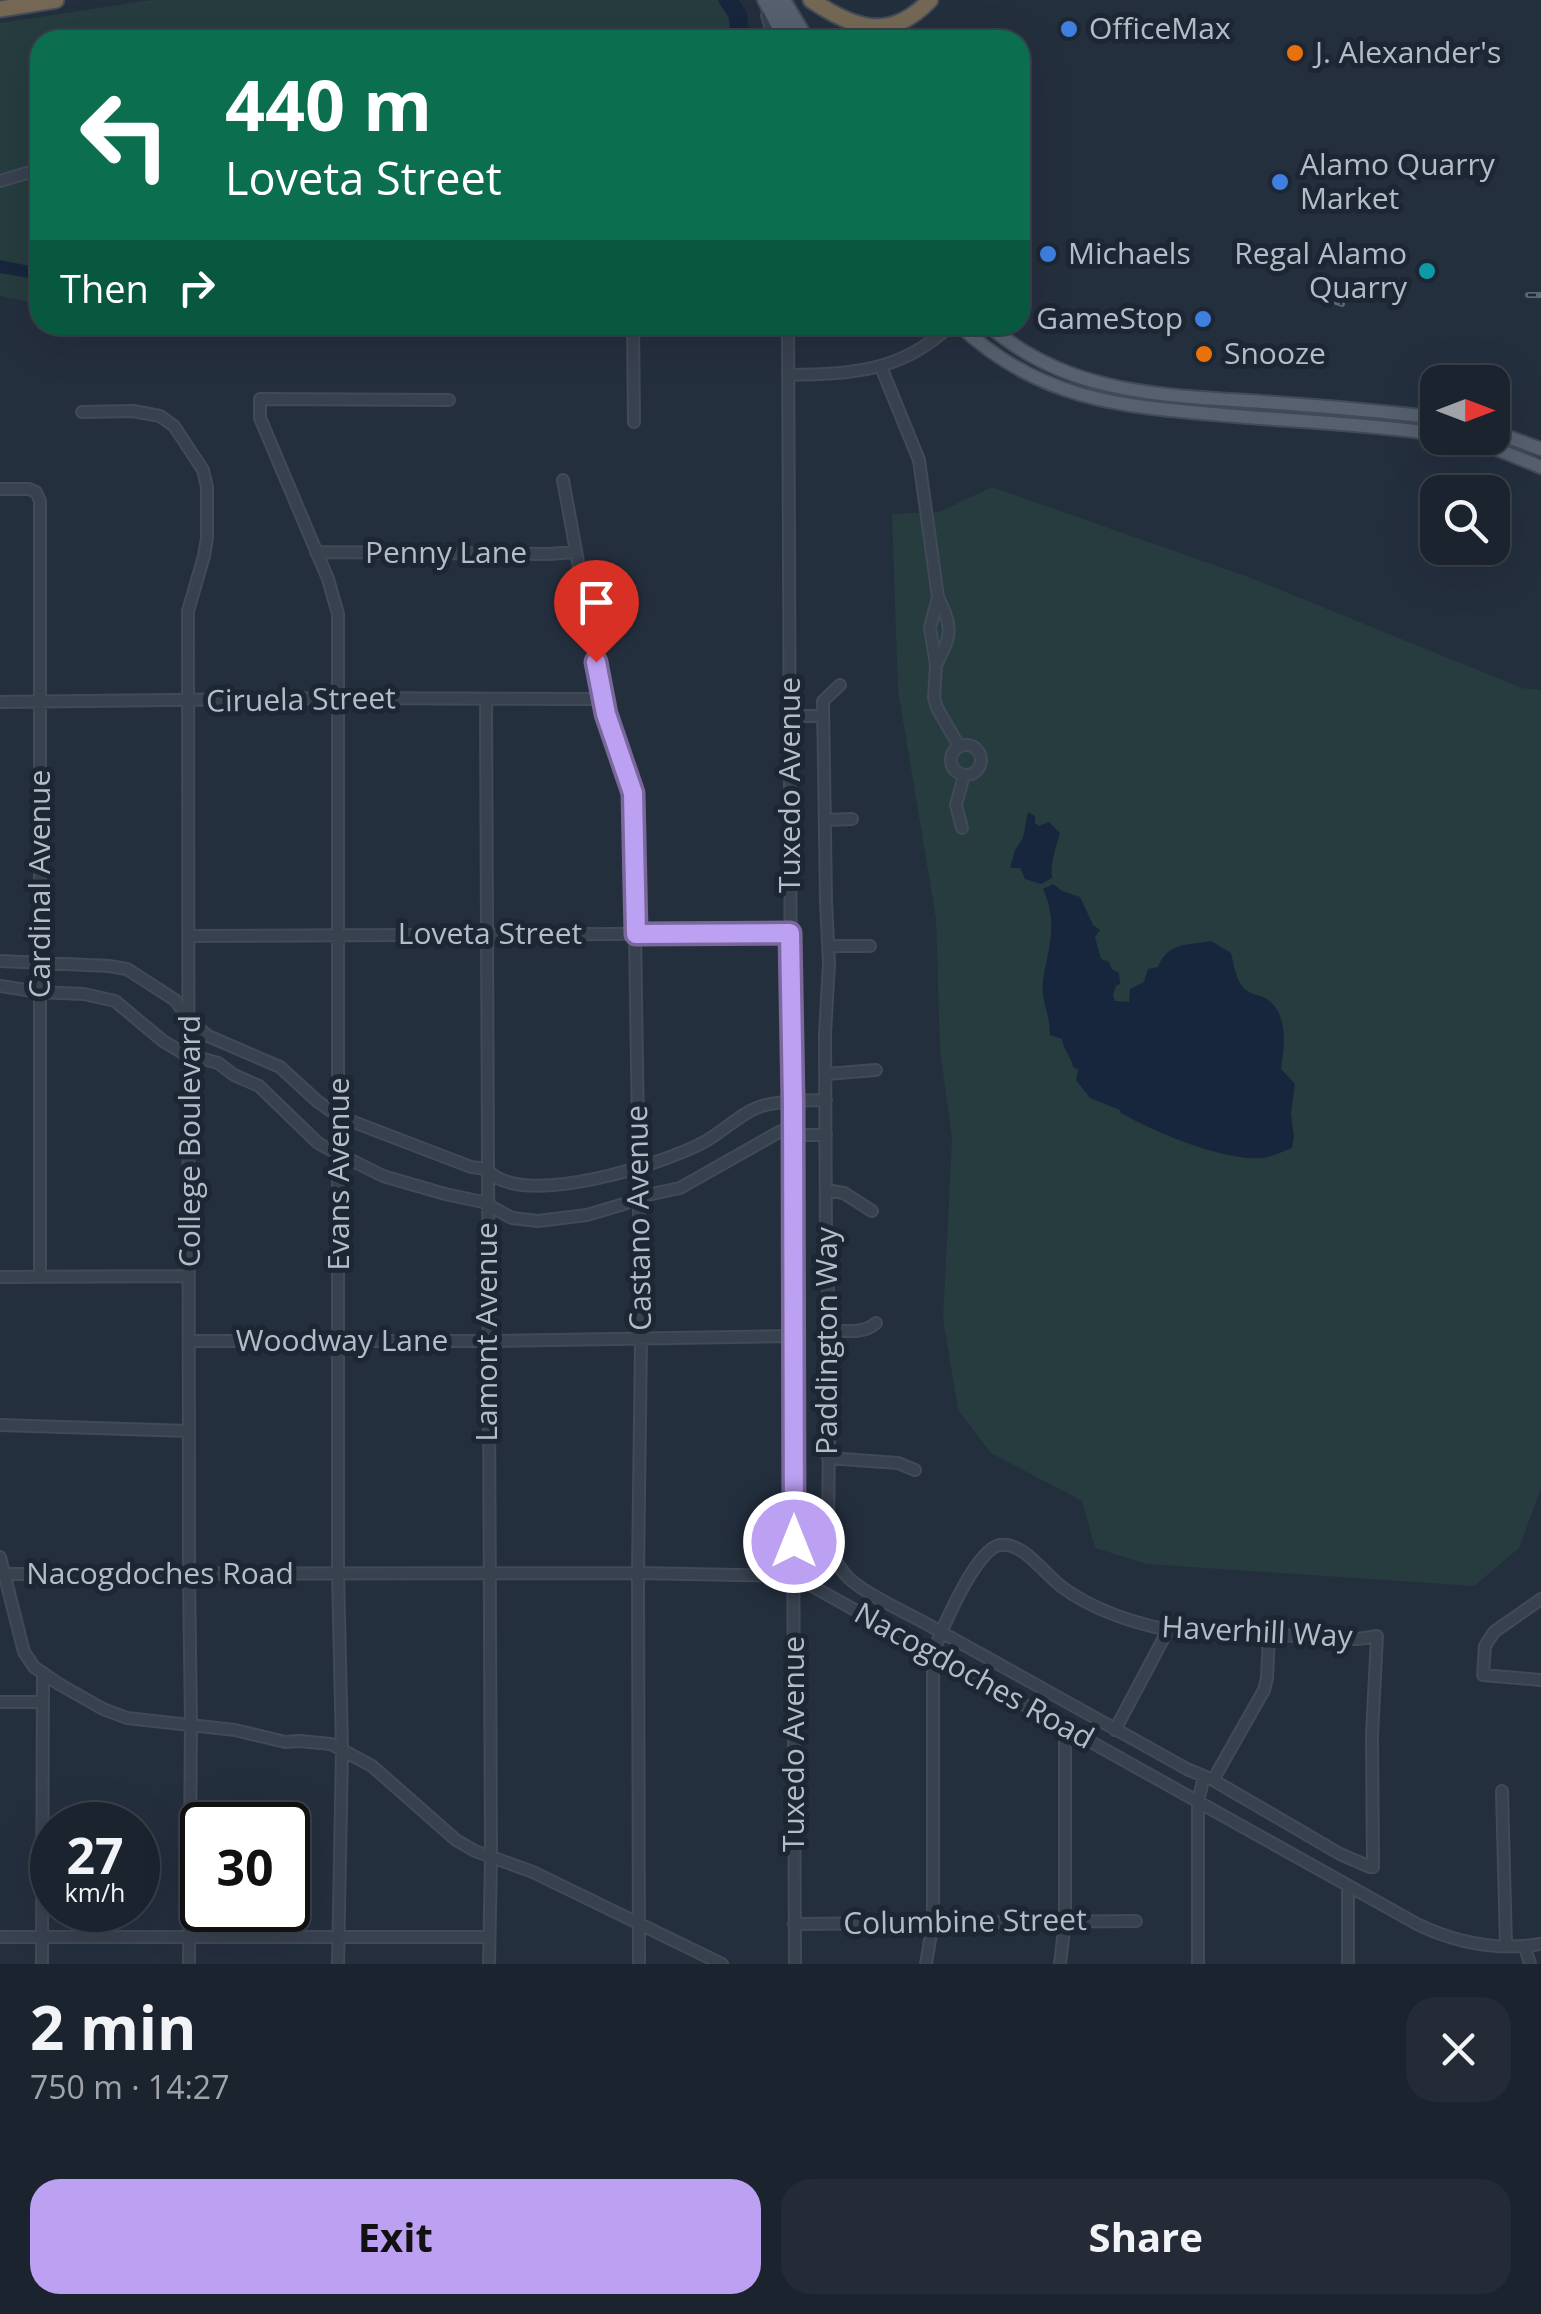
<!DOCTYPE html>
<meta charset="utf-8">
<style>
body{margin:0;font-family:"Open Sans",sans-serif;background:#242b36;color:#f1f3f6;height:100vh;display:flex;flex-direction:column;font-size:38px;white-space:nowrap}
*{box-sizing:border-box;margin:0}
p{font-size:32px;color:#a0a4aa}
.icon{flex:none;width:55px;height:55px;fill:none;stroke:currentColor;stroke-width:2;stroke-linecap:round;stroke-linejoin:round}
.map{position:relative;height:1964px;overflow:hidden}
.details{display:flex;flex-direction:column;background:#1b232e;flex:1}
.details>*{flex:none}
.guide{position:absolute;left:30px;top:30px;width:1000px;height:305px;border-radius:30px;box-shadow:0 10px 40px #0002,0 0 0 2px #39404a;background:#0b6e4f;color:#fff;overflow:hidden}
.needle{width:65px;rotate:90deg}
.controls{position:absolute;left:1420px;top:365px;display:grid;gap:20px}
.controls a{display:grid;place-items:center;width:90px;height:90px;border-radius:20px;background:#1b232e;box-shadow:0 10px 40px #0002,0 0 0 2px #39404a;font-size:50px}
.speed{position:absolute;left:30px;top:1802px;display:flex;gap:20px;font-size:50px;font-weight:700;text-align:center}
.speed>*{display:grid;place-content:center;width:130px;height:130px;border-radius:50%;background:#1b232e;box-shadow:0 10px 40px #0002,0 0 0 2px #39404a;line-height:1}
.speed small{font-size:25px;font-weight:400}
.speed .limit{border:5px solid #111;border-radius:15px;background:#fff;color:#111}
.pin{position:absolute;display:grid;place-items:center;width:85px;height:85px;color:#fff;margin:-102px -42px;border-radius:50% 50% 50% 0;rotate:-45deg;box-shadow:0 0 10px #0007}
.pin .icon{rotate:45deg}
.me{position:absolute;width:110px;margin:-55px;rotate:0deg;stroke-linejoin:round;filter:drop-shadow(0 0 8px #0008)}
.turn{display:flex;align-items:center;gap:35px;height:210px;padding:0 30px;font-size:45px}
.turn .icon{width:130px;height:130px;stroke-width:2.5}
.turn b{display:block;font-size:70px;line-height:85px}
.then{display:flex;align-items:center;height:95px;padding:0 30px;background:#0003;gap:20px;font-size:38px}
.round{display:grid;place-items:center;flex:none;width:105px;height:105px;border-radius:30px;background:#242b36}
.head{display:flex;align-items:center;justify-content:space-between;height:170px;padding:0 30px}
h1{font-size:60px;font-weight:700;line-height:75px}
.action{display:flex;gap:20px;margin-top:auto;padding:20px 30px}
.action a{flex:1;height:115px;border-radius:30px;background:#bca0f2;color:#111;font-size:40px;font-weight:700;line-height:115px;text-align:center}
.action a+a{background:#242b36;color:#f1f3f6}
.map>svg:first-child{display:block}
.green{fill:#263c3f}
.water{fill:#17263c}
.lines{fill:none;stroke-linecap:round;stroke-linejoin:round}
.stream{stroke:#17263c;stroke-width:2.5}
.river{stroke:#17263c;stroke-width:18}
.minor-casing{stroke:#414a57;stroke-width:14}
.major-casing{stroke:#414a57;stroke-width:16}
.highway-casing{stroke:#434c59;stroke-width:19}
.minor{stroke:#38414e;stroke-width:10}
.major{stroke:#56606e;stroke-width:12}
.highway{stroke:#746855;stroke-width:15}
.rail-casing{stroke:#5a6575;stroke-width:6}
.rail{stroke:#1d2633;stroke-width:2.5;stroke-dasharray:8;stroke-linecap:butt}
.route-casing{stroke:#7a689d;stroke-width:25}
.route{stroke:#bca0f2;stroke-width:18}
.shop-dot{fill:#3f7fe0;stroke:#1d2633;stroke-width:4}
.food-dot{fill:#e8710a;stroke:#1d2633;stroke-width:4}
.culture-dot{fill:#0f9aa8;stroke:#1d2633;stroke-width:4}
.labels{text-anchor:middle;stroke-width:10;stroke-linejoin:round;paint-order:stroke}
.poi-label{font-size:30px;fill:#b4bcc9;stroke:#1d2633;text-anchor:start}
.street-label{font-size:30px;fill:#b4bcc9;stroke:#1d2633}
</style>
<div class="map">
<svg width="1541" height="1964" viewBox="0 0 1541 1964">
<rect width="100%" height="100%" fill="#242f3e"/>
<!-- green -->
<path class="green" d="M151,0H717L728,16L731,40H40V304L0,296V23Z
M992,487L1251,578L1522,688L1541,690V1488L1519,1548L1474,1586L1147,1564L1095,1548L1082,1501L991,1453L958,1410L943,1319L952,1139L940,1049L936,919L898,691L892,514L939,512Z"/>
<!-- water -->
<path class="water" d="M0,260L40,268V280L0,273Z
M1028,812L1035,816V823L1039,826L1049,822L1060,833C1056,847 1050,863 1052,878L1041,884L1025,879L1020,868H1010L1015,850L1023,838Z
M1053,884L1062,891L1080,897L1093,925L1100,930L1095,937L1101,959L1109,962L1112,969L1119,973L1120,984L1116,986L1113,995L1115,1001L1129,1002L1130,989L1144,982L1148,969L1158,967C1169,941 1187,946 1211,941L1231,953C1234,964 1236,983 1246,990C1252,995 1262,995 1268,1000C1289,1015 1284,1048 1281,1069L1295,1084L1291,1114L1294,1137L1292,1148C1283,1151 1272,1157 1262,1158C1222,1161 1155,1132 1121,1113L1120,1110L1090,1098L1076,1080L1078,1070L1073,1067C1071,1056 1063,1049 1062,1039L1050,1035C1050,1016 1045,1010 1043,995C1041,981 1046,967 1048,954C1053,931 1053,910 1043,889Z"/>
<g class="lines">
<!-- stream -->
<path class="stream" d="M821,31L837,40
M753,40L757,38"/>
<!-- river -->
<path class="river" d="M728,0L738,15L741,40"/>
<defs>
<path id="minor" d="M767,15L774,40
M0,181L40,169
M633,325L634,422
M788,325L795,1964
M881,367L919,460L938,597
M788,375C852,374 902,372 951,325
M82,412L133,411L160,416L174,426L203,470L207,487V538L204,556L188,611L189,1574L191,1724L189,1964
M563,480L606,714L633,793L641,1339L638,1573L639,1964
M0,489H29L36,492L40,501V1277
M316,552L548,554L576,552
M936,665C952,634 953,629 938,597L930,628L936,665L934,697L937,708L959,746
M840,685L823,701L826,901L829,964L825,1033L826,1253L830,1330L828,1539C831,1551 836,1564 845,1574C860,1593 917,1617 941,1632L1187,1769L1213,1780L1340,1854L1370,1867H1373L1372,1735L1377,1636L1358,1639L1168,1630C1130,1622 1093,1610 1062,1587C1044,1574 1024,1542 1000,1545C976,1548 941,1631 933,1654V1922L926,1964
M486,699L491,1857L489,1964
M0,702L337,698L603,699
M790,716H823
M951 760a15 15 0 1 1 30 0a15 15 0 1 1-30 0Z
M825,820L852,819
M962,828L956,805L964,775
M189,936L790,933
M829,946H870
M0,961L109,966L127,969L175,1000L190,1021L208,1036L280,1067L317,1101L338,1116L471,1167L487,1169C519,1211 667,1163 706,1141C725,1130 743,1111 765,1105C784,1101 806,1100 826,1100
M0,986L39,992L84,994L115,1001L163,1041L183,1053L218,1063L234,1075L259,1086L318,1143L325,1147L383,1176L445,1194L483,1202L512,1218L538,1221L587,1215L624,1204L638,1197L680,1188L779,1132L793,1128
M826,1074L876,1070
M793,1135H826
M826,1190L844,1193L872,1211
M0,1277L189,1276
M830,1330C846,1331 864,1334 876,1323
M189,1341H487L794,1336
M0,1425L189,1431
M828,1458L898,1463L915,1470
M0,1557L24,1652L34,1667L59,1684L103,1709L127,1718L235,1730L285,1742L299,1741L331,1744L372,1766L456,1840L475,1851L533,1872L722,1964
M4,1574L638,1573L794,1576L1417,1924C1456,1943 1497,1951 1541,1944
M1541,1599L1494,1632L1485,1646L1483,1675L1541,1680
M0,1702H42
M1115,1730L1168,1630
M1213,1780L1264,1690L1267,1678L1269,1635
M1502,1791L1506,1946
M794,1924L1136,1921
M0,1937H488
M1525,1947L1530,1964
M42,1964L43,1673
M338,1964L342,1750L338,1574V614L328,579L260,418V399L449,400
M1060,1964L1065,1921V1727
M1198,1964V1802L1204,1776
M1348,1964V1887"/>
<path id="major" d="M764,0L785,40
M774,0L797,40
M784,0L808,40
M959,325C1039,400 1120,406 1223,415C1294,421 1367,424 1438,434
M988,325C1068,395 1162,395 1262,402C1320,406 1379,411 1438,418
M1492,431L1541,449
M1457,438L1484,444L1541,467"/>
<path id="highway" d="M811,0C855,29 890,42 930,0
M0,9L56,0"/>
</defs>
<!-- minor casing -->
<use href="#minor" class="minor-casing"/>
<!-- major casing -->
<use href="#major" class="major-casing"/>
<!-- highway casing -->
<use href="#highway" class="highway-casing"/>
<!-- minor -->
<use href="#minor" class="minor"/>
<!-- major -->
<use href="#major" class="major"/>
<!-- highway -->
<use href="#highway" class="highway"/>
<defs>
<path id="rail" d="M1528,295H1541
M1325,298L1342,304"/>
</defs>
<!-- rail casing -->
<use href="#rail" class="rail-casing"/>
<!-- rail -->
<use href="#rail" class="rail"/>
</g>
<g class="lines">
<defs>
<path id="route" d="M596,662L606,714L633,793L636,934L790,933L793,1103L794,1542"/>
</defs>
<!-- route casing -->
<use href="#route" class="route-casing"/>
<!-- route -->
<use href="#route" class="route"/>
</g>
<!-- markers -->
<g class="shop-dot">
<circle cx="1069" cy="29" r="10"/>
<circle cx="1280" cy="182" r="10"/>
<circle cx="1048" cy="254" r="10"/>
<circle cx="1203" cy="319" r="10"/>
</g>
<g class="food-dot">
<circle cx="1295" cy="53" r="10"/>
<circle cx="1204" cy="354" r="10"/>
</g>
<circle class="culture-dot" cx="1427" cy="271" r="10"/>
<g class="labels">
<!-- poi labels -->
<g class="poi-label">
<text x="1089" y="39">OfficeMax</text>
<text x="1315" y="63">J. Alexander's</text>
<text x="1300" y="175">Alamo Quarry<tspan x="1300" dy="34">Market</tspan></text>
<text x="1068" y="264">Michaels</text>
<text x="1407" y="264" text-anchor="end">Regal Alamo<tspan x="1407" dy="34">Quarry</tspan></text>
<text x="1183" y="329" text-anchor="end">GameStop</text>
<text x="1224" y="364">Snooze</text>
</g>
<!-- street labels -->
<g class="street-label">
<text x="446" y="563">Penny Lane</text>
<text transform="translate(301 700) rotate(-1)" y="10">Ciruela Street</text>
<text transform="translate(790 785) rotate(-90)" y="10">Tuxedo Avenue</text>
<text transform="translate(40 884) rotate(-90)" y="10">Cardinal Avenue</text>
<text x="490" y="944">Loveta Street</text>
<text transform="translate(190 1141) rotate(-90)" y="10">College Boulevard</text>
<text transform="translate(339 1174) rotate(-90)" y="10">Evans Avenue</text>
<text transform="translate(639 1218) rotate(-91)" y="10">Castano Avenue</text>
<text transform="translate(487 1332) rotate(-90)" y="10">Lamont Avenue</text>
<text x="342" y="1351">Woodway Lane</text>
<text transform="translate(827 1341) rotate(-90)" y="10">Paddington Way</text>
<text x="160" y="1584">Nacogdoches Road</text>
<text transform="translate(1257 1632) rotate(3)" y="10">Haverhill Way</text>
<text transform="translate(974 1676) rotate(29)" y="10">Nacogdoches Road</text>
<text transform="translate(794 1744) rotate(-90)" y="10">Tuxedo Avenue</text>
<text transform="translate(965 1922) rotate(-1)" y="10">Columbine Street</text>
</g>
</g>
</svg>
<div class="controls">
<a><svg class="needle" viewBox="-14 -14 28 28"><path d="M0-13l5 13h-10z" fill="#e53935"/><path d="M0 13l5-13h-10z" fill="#a0a4aa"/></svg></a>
<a><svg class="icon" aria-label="search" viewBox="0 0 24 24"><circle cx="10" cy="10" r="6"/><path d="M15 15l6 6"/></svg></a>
</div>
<div class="speed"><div>27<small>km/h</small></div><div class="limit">30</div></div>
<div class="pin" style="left:596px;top:662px;background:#d93025"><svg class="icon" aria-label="arrive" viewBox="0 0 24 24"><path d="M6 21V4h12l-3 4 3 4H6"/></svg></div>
<svg class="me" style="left:794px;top:1542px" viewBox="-20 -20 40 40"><circle r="17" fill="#bca0f2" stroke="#fff" stroke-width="3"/><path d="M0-11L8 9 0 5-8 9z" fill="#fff"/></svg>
<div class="guide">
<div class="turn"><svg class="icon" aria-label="left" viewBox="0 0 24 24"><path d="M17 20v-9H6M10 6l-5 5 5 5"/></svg><div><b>440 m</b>Loveta Street</div></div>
<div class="then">Then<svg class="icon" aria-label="right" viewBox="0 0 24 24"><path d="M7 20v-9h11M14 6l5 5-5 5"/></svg></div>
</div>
</div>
<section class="details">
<div class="head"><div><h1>2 min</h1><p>750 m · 14:27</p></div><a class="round"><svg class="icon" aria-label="close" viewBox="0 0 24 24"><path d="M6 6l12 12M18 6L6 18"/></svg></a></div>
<div class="action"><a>Exit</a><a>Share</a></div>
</section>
